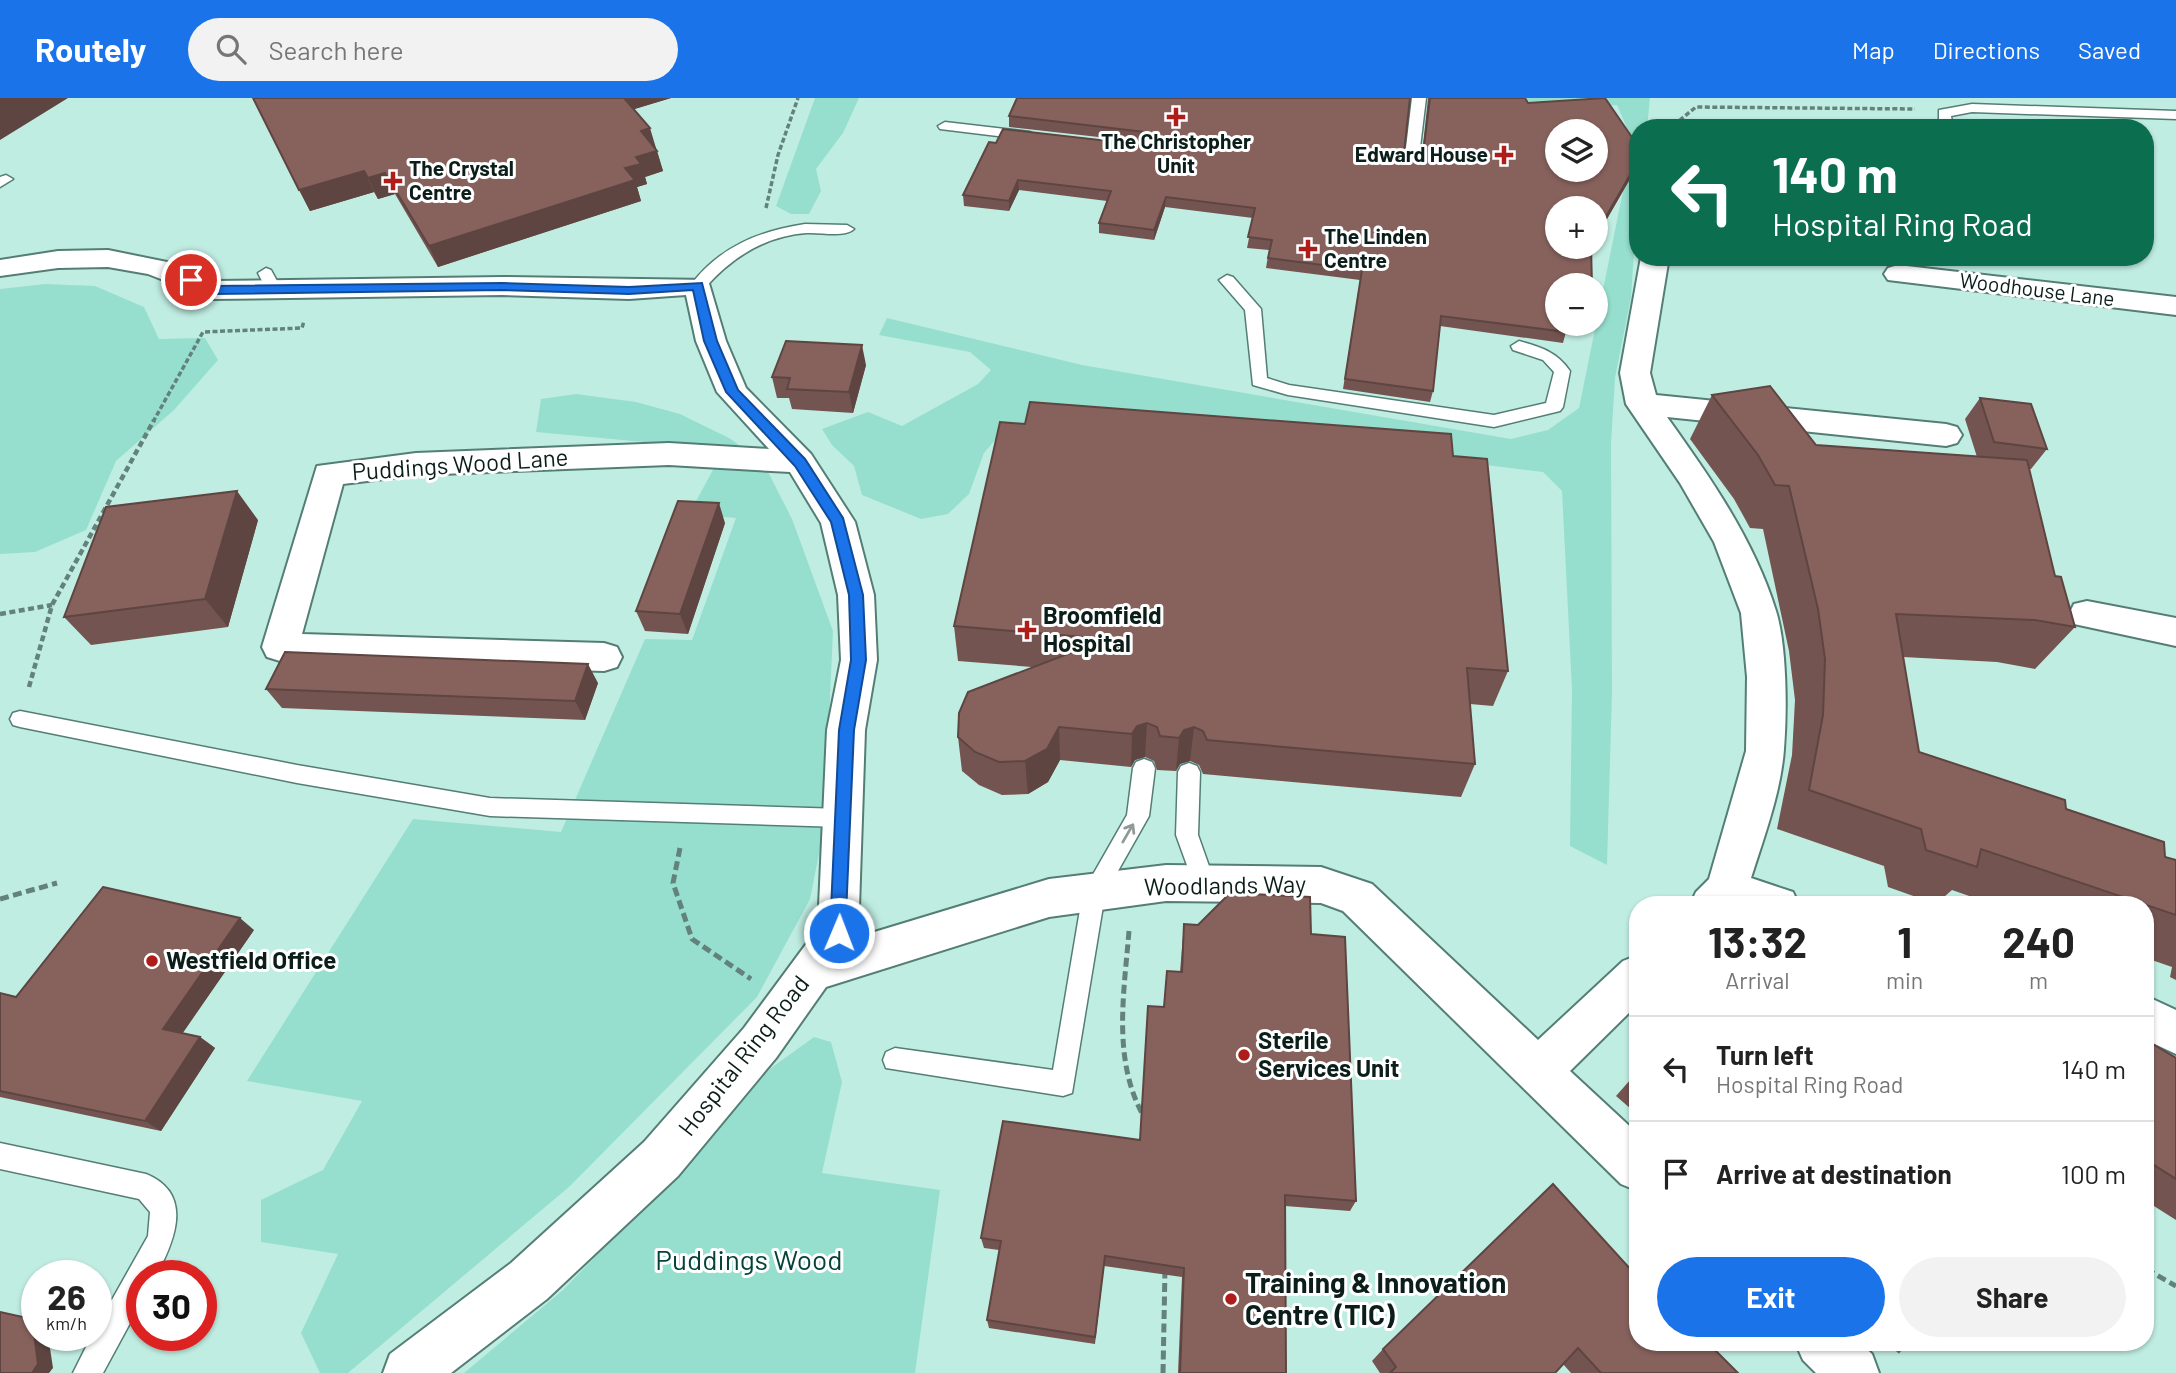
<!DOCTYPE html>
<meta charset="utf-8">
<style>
body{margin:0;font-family:Barlow,sans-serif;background:#f2f2f2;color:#222;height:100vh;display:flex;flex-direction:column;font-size:26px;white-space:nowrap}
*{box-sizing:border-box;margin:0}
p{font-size:23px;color:#767676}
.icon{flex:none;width:38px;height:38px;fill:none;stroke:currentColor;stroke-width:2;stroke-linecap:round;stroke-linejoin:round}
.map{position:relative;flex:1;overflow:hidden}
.panel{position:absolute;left:1629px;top:798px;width:525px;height:455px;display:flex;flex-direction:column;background:#fff;border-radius:28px;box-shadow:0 2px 5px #0004}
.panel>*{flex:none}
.hud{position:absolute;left:1629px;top:21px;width:525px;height:147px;border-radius:28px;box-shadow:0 2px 5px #0004;background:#0b6e4f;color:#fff;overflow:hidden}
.fabs{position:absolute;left:1545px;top:21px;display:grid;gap:14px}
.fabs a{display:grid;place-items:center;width:63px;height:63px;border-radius:50%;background:#fff;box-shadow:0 2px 5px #0004;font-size:35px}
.speed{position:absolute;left:21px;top:1162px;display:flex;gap:14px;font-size:35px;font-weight:700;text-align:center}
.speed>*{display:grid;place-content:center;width:91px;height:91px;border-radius:50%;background:#fff;box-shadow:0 2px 5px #0004;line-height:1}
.speed small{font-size:18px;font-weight:400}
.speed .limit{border:10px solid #d22;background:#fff;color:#111}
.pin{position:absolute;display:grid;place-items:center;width:60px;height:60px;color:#fff;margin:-30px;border:4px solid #fff;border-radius:50%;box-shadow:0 2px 7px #0007}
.me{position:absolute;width:77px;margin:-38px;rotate:1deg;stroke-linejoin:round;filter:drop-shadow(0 0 5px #0008)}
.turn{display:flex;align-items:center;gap:24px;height:147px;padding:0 28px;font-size:32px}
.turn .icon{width:91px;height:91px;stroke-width:2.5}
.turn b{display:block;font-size:49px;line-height:60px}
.eta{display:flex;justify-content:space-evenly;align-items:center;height:119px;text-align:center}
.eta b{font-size:42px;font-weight:700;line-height:49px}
.primary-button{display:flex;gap:14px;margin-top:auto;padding:14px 28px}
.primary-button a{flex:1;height:80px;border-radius:42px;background:#1a73e8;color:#fff;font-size:28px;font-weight:700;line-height:80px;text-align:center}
.primary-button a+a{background:#f2f2f2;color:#222}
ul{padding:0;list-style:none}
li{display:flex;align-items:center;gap:21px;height:105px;padding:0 28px;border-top:2px solid #e0e0e0}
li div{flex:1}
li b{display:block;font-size:26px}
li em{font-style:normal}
header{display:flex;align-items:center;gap:42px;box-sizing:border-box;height:98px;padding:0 35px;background:#1a73e8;color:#fff}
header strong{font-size:33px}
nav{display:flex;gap:38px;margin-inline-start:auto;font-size:24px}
.search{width:490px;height:63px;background:#f2f2f2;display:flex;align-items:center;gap:18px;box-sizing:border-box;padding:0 24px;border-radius:38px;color:#767676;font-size:26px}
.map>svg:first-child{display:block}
.green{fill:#96dfcf}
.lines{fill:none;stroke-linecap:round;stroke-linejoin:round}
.lane-casing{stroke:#547e75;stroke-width:3}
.street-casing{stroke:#547e75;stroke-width:4}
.path-far2{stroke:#63827b;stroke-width:3.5;stroke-dasharray:5 2.5;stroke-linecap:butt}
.path-far1{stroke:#63827b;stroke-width:4.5;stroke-dasharray:6 3.5;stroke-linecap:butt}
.path{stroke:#63827b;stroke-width:5;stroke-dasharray:9 4.5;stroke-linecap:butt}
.lane{fill:#fff;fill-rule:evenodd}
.street{fill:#fff;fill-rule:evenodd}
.wall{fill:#745450}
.shaded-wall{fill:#5e4541}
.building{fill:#87625d;stroke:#5e4541;stroke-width:2;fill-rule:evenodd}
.oneway{stroke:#929a98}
.route{fill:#1a73e8;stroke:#114b97;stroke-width:2}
.poi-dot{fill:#ae1d1a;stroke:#fff;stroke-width:2.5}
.labels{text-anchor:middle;stroke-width:6;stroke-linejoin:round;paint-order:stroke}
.far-poi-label{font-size:21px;font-weight:bold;fill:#0c1e1a;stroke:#fff;text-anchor:start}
.far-street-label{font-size:21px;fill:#0c1e1a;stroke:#fff}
.street-label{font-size:24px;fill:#0c1e1a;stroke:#fff}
.poi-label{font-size:24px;font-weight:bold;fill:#0c1e1a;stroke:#fff;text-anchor:start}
.near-park-label{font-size:28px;fill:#05433a;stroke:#fff}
.near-poi-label{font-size:28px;font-weight:bold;fill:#0c1e1a;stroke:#fff;text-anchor:start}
</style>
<header>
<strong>Routely</strong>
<div class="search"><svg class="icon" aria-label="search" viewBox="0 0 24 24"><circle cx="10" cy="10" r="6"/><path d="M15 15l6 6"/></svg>Search here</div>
<nav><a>Map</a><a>Directions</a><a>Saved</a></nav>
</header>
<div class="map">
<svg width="2176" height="1275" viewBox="0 0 2176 1275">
<rect width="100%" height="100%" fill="#c0ede2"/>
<!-- green -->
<path class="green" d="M815,0H859L843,35L816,71L821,93L809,116H791L776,108Z
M1526,0H1650L1647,30H1638V92L1631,199L1615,280L1611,346L1612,595L1607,767L1570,748L1572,592L1562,393L1543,374L1374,353L1001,335L984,355L969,396L948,416L921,421L862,397L854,368L832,347L822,331L868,314L902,328L978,286L991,272L970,254L879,237L887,220L1082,267L1511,341L1548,332L1579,310L1633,44L1617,7L1535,12Z
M45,186L95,188L144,209L159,241L205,240L218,262L174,312L116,363L86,432L35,454L0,456V191Z
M576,296L636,304L680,316L731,341L765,368L792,421L833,533L824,731L810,801L757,899L569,1089L348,1275H320L301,1235L338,1156L261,1144V1102L323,1072L362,1003L247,983L413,721L561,734L645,541L692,542L736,420L689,416L714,370L687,348L536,334L541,301Z
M814,939L831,944L842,984L822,1075L940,1092L915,1275H464L563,1192L664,1087L771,970Z"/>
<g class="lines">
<defs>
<path id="lane" d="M1412,0H1426L1418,66L1411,70L1404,66Z
M1972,6L2176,13V21L1972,14L1951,18L1953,30H1939V12Z
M945,24L1030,34L1037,38L1030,42L940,31L938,28Z
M6,77L13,81L0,89V79Z
M805,126L847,127L854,131C845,140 820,134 807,135C764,138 731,160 704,191H692L690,188C719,149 759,133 805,126Z
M266,170L271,172L282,192L280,195L274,197L268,195L258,175Z
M1227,177L1233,179L1261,211L1267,280L1289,287L1494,317L1546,305L1554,274L1543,262L1513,252L1511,248L1519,243C1541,249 1557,254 1570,273L1563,309L1560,313L1494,329L1288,297L1253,287L1245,212L1219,182Z
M20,613L297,667L490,700L841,711L849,713L852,720L849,727L841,729L490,718L297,685L20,629L13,627L10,621L13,615Z
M1144,661L1152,664L1155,670L1149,718L1105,796L1072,995L1063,998L886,970L883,962L886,954L895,950L1053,972L1083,794L1127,717L1133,670L1136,664Z
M1189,665L1197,668L1200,674L1198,737L1215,785L1212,792L1204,795L1196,792L1176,737L1178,674L1181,668Z
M0,1045L146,1076C195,1096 174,1144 156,1178H142V1203L103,1275H73L92,1237H96V1230L148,1138L150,1114L139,1101L0,1071Z"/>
<path id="street" d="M108,152L167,164L216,183L502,179L708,182L726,243L746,290L811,356L855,424L874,497L877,562L865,632L858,839L1049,781L1166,767L1321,769L1372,786L1538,942L1623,863L1638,857V906L1570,973L1638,1036V1093L1621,1086L1343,813L1321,805L1166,803L1049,819L826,889L776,960L678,1078L547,1201L451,1275H383L390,1256L511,1165L644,1044L744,930L818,830L827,632L841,562L838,497L821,425L790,374L669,367L416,377L343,386L302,536L604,545L617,549L622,559L617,569L604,573L280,563L267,559L262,549L317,368L416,355L669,345L769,351L717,294L696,243L686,197L629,201L502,197L212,201L148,176L108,169L58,170L0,178V162L58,153Z
M1641,159H1669L1650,275L1656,297L1946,326L1957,329L1962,337L1957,345L1946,348L1667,319C1710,379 1754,442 1776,513C1787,548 1787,614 1784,651C1781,694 1764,739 1751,780L1793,794L1799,807H1690L1696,794L1709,781L1746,653L1747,579L1741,515L1714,444L1680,385L1626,306L1620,275Z
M1898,167L2176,199V217L1888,182L1884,176L1888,170Z
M2087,503L2176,520V548L2074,526L2069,516L2074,506Z
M2146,898L2176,912V956L2146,942Z
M1795,1244H1859L1872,1256L1879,1275H1816L1803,1262Z"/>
</defs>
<!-- lane casing -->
<use href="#lane" class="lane-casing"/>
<!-- street casing -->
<use href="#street" class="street-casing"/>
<!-- path-far2 -->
<path class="path-far2" d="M1679,30L1680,22L1696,9L1915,11
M766,110L778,57L798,0
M153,324L203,234L302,230L304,223"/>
<!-- path-far1 -->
<path class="path-far1" d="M0,516L52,507
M29,589L52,507L154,322"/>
<!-- path -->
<path class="path" d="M680,750L673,785L692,841L751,881
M0,801L57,785
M1129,833C1124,896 1112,962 1144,1019
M2146,1171L2176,1188
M1897,1254L1906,1244
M1163,1275L1165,1171"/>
<!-- lane -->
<use href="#lane" class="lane"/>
<!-- street -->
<use href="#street" class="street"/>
</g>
<!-- wall -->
<path class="wall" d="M253,0H671L634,11L656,50L663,73L645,79L647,86L637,89L641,103L438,169L395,96L378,101L374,94L310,113Z
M1428,0H1525L1528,5L1638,67L1596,140V110H1558L1592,187H1558L1566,234L1563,245L1440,228L1433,293L1430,304L1343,291L1360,182L1266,170L1269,152L1247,150L1253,120L1165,109L1154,142L1099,135V125L1107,103L1019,92L1009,113L964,108L963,97L996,45L1152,48L1154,47L1152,45L1009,29V18L1404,55L1412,62L1422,56Z
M866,267L853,315L792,311L789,300H777L772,279Z
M1712,297L1816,347L1977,359L1965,321L1980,300L2047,351L2031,371H2029L2055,478L2075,529L2035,571L1997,564L1903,559L1919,654L2066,711L2165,759L2176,762V882L2170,879L2172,869L2146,860V807H1995L1952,792L1936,806L1888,789L1884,768L1777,731L1792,657L1795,602L1789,553L1763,431L1750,430L1734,401L1690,341Z
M1453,358L1508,573L1493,608L1470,606L1475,666L1461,699L1203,676L1199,667L1190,663L1180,666L1176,673L1157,672L1154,663L1145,659L1135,662L1131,669L1060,662L1048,684L1028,696L1002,697L979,687L962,673L958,639L1032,569L958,563L954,528Z
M258,422L228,529L91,547L64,519Z
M725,425L688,536L645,533L636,513Z
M598,585L585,622L282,610L266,591Z
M1184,826L1311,836L1356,1103L1350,1113L1285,1108L1286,1275H1178L1182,1179L1104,1168L1095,1246L989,1230L987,1222L999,1152L984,1150L981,1140L1140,1042L1164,909L1167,873L1180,874Z
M254,832L182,935L200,939L215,950L161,1033L0,999V895L16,899Z
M2146,942L2176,960V1122L2146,1103Z
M1638,973V1017L1616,998Z
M1638,1166V1244L1738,1275H1571L1563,1266L1555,1275H1380L1372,1263L1383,1251L1630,1172Z"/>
<!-- shaded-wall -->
<path class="shaded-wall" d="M0,0H68L0,42Z
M621,0H671L625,14Z
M650,30L656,50L646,54L641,33Z
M657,53L663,73L645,79L647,86L637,89L641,103L438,169L429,148L636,59Z
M1638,63V67L1596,140V136Z
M364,73L374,94L310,113L299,92Z
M385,75L395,96L378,101L368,80Z
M1018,82L1019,92L1009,113V103Z
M1166,99L1165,109L1154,142V132Z
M862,247L866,267L853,315L849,294Z
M237,393L258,422L228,529L205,501Z
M719,405L725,425L688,536L680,516Z
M588,566L598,585L585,622L575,603Z
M1147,625L1145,659L1135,662L1131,669L1132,636L1137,628Z
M1059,629L1060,662L1048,684L1028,696L1025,663Z
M1194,629L1190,663L1180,666L1176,673L1179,640L1184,632Z
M240,820L254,832L178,942L163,931Z
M200,939L215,950L161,1033L145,1023Z
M32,1221L37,1222V1237H48L53,1270L49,1275H32Z"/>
<!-- building -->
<path class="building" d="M253,0H624L650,30L641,33L657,53L636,59L641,66L625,70L635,82L429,148L385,75L368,80L364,73L299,92Z
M1017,0H1410L1404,55L1412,62L1423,56L1430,0H1525L1528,5L1605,0L1638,48V63L1596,136V110H1558V149H1591L1592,187L1567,185V187H1558V226H1567L1566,234L1441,218L1433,293L1345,281L1362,172L1268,160L1272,142L1248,139L1255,110L1166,99L1154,132L1099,125L1111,93L1018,82L1009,103L963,97L989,44L996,45L1003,31L1152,48L1162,42L1153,35L1009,18ZM1558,33H1596V72H1558Z
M786,243L862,247L849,294L787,291L790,280L772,279Z
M1770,288L1816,347L2027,362L2055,478L2061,479L2075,529L2035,522L1896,516L1919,654L2065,702L2066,711L2164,744L2165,759L2176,762V817L1981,751L1977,769L1926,752L1921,731L1809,692L1823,617L1825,561L1818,511L1789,388L1775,387L1758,357L1712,297Z
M1980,300L2031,306L2047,351L1994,344Z
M1030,304L1451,336L1453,358L1487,361L1508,573L1467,570L1475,666L1207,642L1203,633L1194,629L1184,632L1179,640L1160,638L1157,629L1147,625L1137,628L1132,636L1059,629L1047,651L1025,663L999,664L975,654L958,639L959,615L968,594L1107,541L954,528L1000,324L1025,326Z
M237,393L205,501L64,519L106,409Z
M678,403L719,405L680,516L636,513Z
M285,554L588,566L575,603L266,591Z
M103,789L240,820L163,931L200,939L145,1023L0,993V895L16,899Z
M1230,795L1310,799L1311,836L1345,839L1356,1103L1285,1097L1286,1275H1180L1184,1170L1105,1158L1095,1239L987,1222L1001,1143L981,1140L1003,1023L1140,1042L1148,908L1164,909L1167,873L1182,874L1184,826L1198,827Z
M2146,942L2176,960V1081L2146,1062Z
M1553,1086L1632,1173L1638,1167V1244H1707L1738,1275H1601L1578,1250L1555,1275H1390L1396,1269L1383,1251Z
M0,1214L32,1221L38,1266L32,1275H0Z"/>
<!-- one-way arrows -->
<defs><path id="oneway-shaft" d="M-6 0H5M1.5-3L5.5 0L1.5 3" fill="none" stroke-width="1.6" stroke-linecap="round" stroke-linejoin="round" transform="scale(1.75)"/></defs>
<use class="oneway" href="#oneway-shaft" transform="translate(1128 735) rotate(-60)"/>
<!-- route -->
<path class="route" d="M191,178L214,188L502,185L629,189L702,185L717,243L738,292L805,361L843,420L863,497L866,562L854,632L845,840L839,843L833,840L830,835L839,632L851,562L849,497L831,424L795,368L726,294L704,243L693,192L629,196L502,192L212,196L187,184V179Z"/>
<!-- markers -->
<g class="poi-dot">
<path d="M1172.5 8.5h7v7h7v7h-7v7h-7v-7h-7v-7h7z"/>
<path d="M1500.5 46.5h7v7h7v7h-7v7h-7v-7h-7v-7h7z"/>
<path d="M389.5 72.5h7v7h7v7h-7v7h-7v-7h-7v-7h7z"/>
<path d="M1304.5 140.5h7v7h7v7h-7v7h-7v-7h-7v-7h7z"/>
<path d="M1023.5 521.5h7v7h7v7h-7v7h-7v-7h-7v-7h7z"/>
<circle cx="152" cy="863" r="7"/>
<circle cx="1244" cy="957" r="7"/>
<circle cx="1231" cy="1201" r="7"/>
</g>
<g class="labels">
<!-- far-poi labels -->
<g class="far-poi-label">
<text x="1176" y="51" text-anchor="middle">The Christopher<tspan x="1176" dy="24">Unit</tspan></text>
<text x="1488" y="64" text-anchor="end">Edward House</text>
<text x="409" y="78">The Crystal<tspan x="409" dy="24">Centre</tspan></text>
<text x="1324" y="146">The Linden<tspan x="1324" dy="24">Centre</tspan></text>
</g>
<!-- far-street labels -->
<g class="far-street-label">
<text transform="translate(2037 192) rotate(7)" y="7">Woodhouse Lane</text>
</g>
<!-- street labels -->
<g class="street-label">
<text transform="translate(460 367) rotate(-4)" y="8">Puddings Wood Lane</text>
<text transform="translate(1225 788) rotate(-1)" y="8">Woodlands Way</text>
<text transform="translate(744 958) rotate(-52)" y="8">Hospital Ring Road</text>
</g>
<!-- poi labels -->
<g class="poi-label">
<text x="1043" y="526">Broomfield<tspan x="1043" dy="28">Hospital</tspan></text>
<text x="166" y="871">Westfield Office</text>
<text x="1258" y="951">Sterile<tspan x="1258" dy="28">Services Unit</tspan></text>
</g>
<!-- near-park labels -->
<g class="near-park-label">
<text x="749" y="1172">Puddings Wood</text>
</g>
<!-- near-poi labels -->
<g class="near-poi-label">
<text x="1245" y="1195">Training &amp; Innovation<tspan x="1245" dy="32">Centre (TIC)</tspan></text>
</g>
</g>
</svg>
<div class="fabs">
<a><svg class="icon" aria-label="layers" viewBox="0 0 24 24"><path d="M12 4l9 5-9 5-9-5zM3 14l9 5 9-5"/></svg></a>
<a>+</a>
<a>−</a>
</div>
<div class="speed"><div>26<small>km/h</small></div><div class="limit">30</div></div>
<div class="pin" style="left:191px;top:182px;background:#d93025"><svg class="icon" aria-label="arrive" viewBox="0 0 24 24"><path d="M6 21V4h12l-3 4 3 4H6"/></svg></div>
<svg class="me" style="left:839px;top:835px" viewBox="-20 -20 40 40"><circle r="17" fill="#1a73e8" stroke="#fff" stroke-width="3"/><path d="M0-11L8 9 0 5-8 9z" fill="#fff"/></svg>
<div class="hud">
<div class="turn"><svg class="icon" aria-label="left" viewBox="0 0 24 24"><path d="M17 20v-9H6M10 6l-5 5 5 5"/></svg><div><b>140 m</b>Hospital Ring Road</div></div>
</div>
<section class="panel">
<div class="eta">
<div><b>13:32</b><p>Arrival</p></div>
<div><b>1</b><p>min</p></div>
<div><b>240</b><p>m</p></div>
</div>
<ul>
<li><svg class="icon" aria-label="left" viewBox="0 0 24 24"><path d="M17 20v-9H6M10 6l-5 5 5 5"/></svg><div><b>Turn left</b><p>Hospital Ring Road</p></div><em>140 m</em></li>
<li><svg class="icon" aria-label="arrive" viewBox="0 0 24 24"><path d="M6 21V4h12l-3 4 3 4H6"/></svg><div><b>Arrive at destination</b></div><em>100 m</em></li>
</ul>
<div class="primary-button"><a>Exit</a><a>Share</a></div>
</section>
</div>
